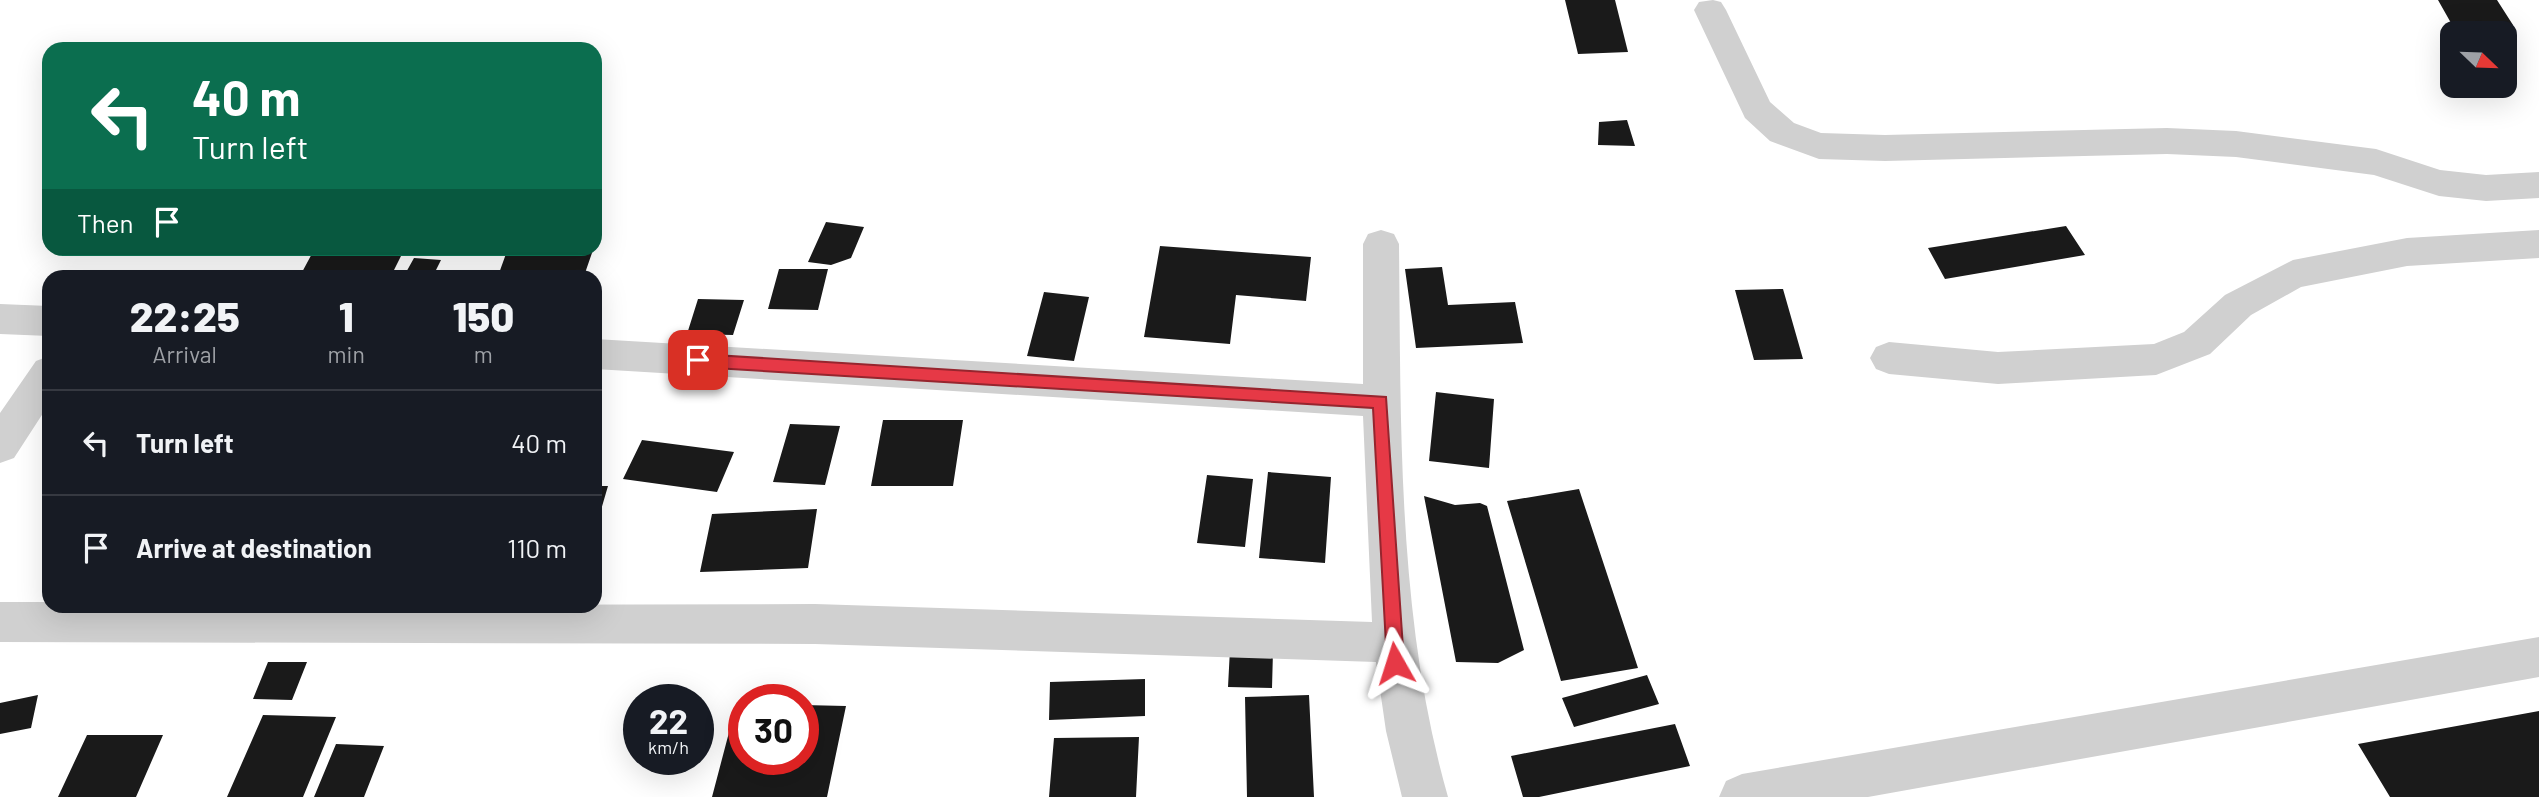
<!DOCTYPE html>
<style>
body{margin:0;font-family:Barlow,sans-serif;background:#242831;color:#f1f3f6;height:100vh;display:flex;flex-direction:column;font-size:26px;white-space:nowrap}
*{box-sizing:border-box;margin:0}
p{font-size:23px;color:#9ea1a6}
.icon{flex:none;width:38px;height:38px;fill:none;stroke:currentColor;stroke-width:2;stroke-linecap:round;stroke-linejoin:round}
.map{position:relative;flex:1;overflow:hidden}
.drawer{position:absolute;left:42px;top:270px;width:560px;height:343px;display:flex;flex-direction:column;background:#171b24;border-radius:21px;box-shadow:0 7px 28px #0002}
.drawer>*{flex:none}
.hud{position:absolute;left:42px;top:42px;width:560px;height:214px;border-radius:21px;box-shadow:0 7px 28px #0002;background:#0b6e4f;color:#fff;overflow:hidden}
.needle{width:46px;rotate:113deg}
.tools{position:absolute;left:2440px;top:21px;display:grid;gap:14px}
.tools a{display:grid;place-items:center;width:77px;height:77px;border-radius:14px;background:#171b24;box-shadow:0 7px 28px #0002;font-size:35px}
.speed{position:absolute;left:623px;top:684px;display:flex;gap:14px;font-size:35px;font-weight:700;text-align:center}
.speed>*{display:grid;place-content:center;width:91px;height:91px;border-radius:50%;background:#171b24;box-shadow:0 7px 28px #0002;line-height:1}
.speed small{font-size:18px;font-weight:400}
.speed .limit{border:10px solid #d22;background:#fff;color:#111}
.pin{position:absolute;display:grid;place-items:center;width:60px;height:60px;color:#fff;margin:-30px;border-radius:14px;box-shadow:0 4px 10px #0006}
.me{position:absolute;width:77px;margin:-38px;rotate:354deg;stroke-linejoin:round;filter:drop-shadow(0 0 5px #0008)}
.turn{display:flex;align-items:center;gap:24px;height:147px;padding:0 35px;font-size:32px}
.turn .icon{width:91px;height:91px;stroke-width:2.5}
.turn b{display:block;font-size:49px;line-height:60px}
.then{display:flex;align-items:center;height:66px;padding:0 35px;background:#0003;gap:14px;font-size:26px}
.eta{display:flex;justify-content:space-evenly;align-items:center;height:119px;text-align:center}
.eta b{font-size:42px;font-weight:800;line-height:49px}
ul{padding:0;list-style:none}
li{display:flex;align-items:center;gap:21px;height:105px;padding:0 35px;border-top:2px solid #363941}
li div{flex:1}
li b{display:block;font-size:26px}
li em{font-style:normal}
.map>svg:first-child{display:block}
.building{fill:#1a1a1a}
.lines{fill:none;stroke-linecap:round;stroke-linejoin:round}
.minor{fill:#d0d0d0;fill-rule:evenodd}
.route{fill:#e63946;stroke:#96252e;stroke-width:2}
</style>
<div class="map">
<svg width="2539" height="797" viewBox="0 0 2539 797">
<rect width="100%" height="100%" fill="#fff"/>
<!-- building -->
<path class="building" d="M1565,0H1615L1628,52L1578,54Z
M2438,0H2497L2513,25L2451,23Z
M1627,120L1635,146L1598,145L1599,122Z
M826,222L864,227L851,258L831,265L808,262Z
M2066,226L2085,255L1945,279L1928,248Z
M1160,246L1311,257L1306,301L1236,295L1230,344L1144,337Z
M315,248H405L391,276H300Z
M593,250L584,276H498L507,251Z
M414,258L441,260L433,276H404Z
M1442,267L1448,305L1515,302L1523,343L1416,348L1405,269Z
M779,269H828L818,310L768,309Z
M1783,289L1803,359L1754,360L1735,290Z
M1044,292L1089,297L1074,361L1027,356Z
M698,299L744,300L733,335L687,334Z
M1436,392L1494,399L1489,468L1429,461Z
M883,420H963L953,486H871Z
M790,424L840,426L825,485L773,482Z
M642,440L734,452L717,492L623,479Z
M1268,472L1331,477L1325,563L1259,558Z
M1207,475L1253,479L1245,547L1197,543Z
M595,486H608L596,527H595Z
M1579,489L1638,668L1561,681L1507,501Z
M1424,496L1455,505L1480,503L1487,506L1524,650L1498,663L1456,662Z
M817,509L808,568L700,572L712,514Z
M1230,649L1273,651L1272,688L1228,687Z
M268,662H307L292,700L253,699Z
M1647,675L1659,704L1574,727L1562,698Z
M1145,679V716L1049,720L1050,682Z
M38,695L31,728L0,734V703Z
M1309,695L1314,797H1247L1245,697Z
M737,702H744V760H803V705L846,706L827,797H712Z
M2539,711V797H2390L2358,744Z
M263,715L336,717L303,797H227Z
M1675,724L1690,766L1539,797H1523L1511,756Z
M87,735H163L136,797H58Z
M1139,737L1136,797H1049L1054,738Z
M336,744L384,746L364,797H314Z"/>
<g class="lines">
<!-- minor -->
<path class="minor" d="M1713,0L1721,2L1726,10L1770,102L1794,123L1821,133L1885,135L2167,128L2236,131L2376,149L2440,170L2486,175L2539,172V198L2486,201L2439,196L2374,175L2236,157L2167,154L1885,161L1819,159L1770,141L1745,118L1694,10L1699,2Z
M1381,230L1394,234L1399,244C1401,427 1397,619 1448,797H1402L1386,731L1376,662L815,644L0,642V602H49V606L815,604L1372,622L1363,416L595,369V339L1363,384V244L1368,234Z
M2539,230V258L2407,266L2301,287L2251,315L2210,354L2156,375L1998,384L1889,374L1876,369L1870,358L1876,347L1889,342L1998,352L2154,344L2184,332L2225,295L2293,260L2407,238Z
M0,304L49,306V336L0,334Z
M49,356V404L14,458L0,463V413L36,361Z
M2539,637V677L1868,797H1719L1726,781L1742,774Z"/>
</g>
<!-- route -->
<path class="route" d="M698,354L1386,397L1404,663L1402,669L1395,671L1389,669L1387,663L1373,408L698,367L690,360Z"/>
</svg>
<div class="tools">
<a><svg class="needle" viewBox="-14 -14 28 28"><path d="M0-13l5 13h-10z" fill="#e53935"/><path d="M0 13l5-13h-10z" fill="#9ea1a6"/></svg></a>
</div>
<div class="speed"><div>22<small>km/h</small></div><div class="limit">30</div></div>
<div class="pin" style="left:698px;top:360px;background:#d93025"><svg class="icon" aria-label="arrive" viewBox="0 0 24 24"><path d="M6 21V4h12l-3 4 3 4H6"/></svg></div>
<svg class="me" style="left:1395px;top:663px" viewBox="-20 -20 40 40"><path d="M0-17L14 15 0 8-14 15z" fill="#e63946" stroke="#fff" stroke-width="4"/></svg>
<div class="hud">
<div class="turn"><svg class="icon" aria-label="left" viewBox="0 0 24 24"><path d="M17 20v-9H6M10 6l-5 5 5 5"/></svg><div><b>40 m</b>Turn left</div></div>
<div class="then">Then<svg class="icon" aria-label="arrive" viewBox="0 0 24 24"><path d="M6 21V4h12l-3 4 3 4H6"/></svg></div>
</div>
<section class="drawer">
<div class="eta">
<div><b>22:25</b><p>Arrival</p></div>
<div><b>1</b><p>min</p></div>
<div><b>150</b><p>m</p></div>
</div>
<ul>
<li><svg class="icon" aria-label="left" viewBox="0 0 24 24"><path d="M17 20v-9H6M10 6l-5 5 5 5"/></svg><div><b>Turn left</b></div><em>40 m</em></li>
<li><svg class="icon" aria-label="arrive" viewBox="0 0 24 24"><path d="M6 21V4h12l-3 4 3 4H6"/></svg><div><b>Arrive at destination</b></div><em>110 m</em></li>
</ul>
</section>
</div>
